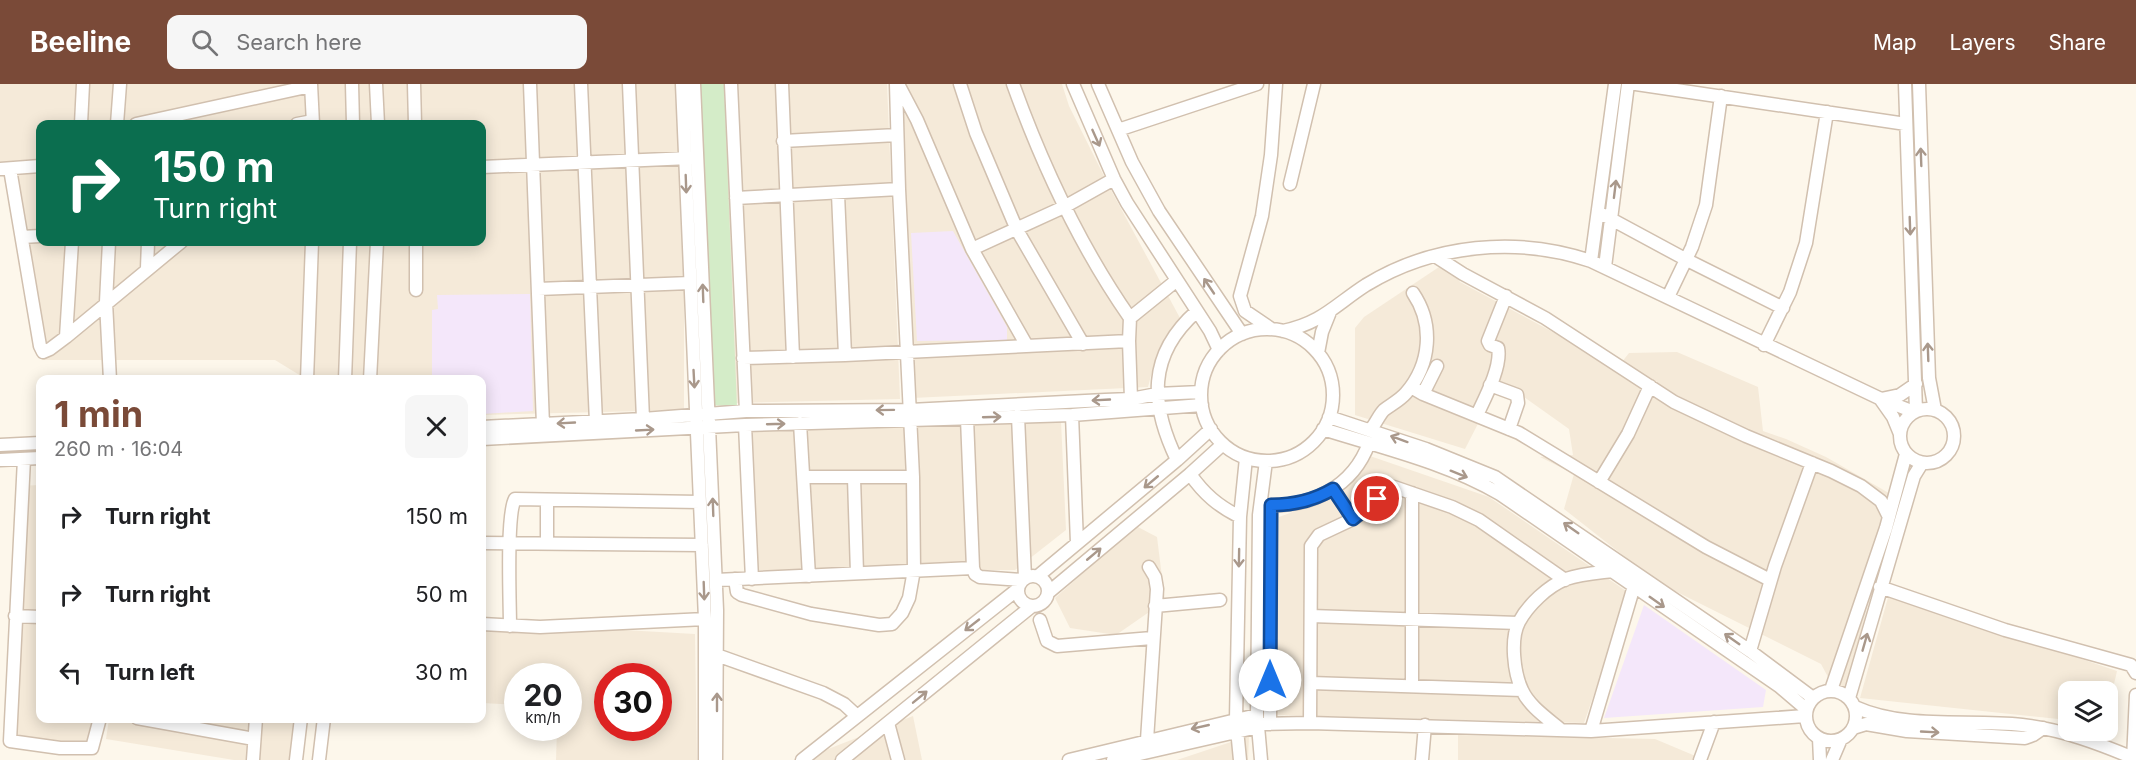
<!DOCTYPE html>
<meta charset="utf-8">
<style>
body{margin:0;font-family:Inter,sans-serif;background:#f6f6f6;color:#202124;height:100vh;display:flex;flex-direction:column;font-size:22px;white-space:nowrap}
*{box-sizing:border-box;margin:0}
p{font-size:20px;color:#757577}
.icon{flex:none;width:33px;height:33px;fill:none;stroke:currentColor;stroke-width:2;stroke-linecap:round;stroke-linejoin:round}
.map{position:relative;flex:1;overflow:hidden}
.drawer{position:absolute;left:36px;top:291px;width:450px;height:348px;display:flex;flex-direction:column;background:#fff;border-radius:12px;box-shadow:0 3px 15px #0003}
.drawer>*{flex:none}
.hud{position:absolute;left:36px;top:36px;width:450px;height:126px;border-radius:12px;box-shadow:0 3px 15px #0003;background:#0b6e4f;color:#fff;overflow:hidden}
.controls{position:absolute;left:2058px;top:597px;display:grid;gap:12px}
.controls a{display:grid;place-items:center;width:60px;height:60px;border-radius:12px;background:#fff;box-shadow:0 3px 15px #0003;font-size:30px}
.speed{position:absolute;left:504px;top:579px;display:flex;gap:12px;font-size:30px;font-weight:700;text-align:center}
.speed>*{display:grid;place-content:center;width:78px;height:78px;border-radius:50%;background:#fff;box-shadow:0 3px 15px #0003;line-height:1}
.speed small{font-size:15px;font-weight:400}
.speed .limit{border:9px solid #d22;background:#fff;color:#111}
.pin{position:absolute;display:grid;place-items:center;width:51px;height:51px;color:#fff;margin:-26px;border:3px solid #fff;border-radius:50%;box-shadow:0 2px 6px #0007}
.me{position:absolute;width:66px;margin:-33px;rotate:0deg;stroke-linejoin:round;filter:drop-shadow(0 0 4px #0008)}
.turn{display:flex;align-items:center;gap:21px;height:126px;padding:0 18px;font-size:27px}
.turn .icon{width:78px;height:78px;stroke-width:2.5}
.turn b{display:block;font-size:42px;line-height:51px}
.round{display:grid;place-items:center;flex:none;width:63px;height:63px;border-radius:12px;background:#f6f6f6}
.head{display:flex;align-items:center;justify-content:space-between;height:102px;padding:0 18px}
h1{font-size:36px;font-weight:700;line-height:45px;color:#7a4a38}
ul{padding:0;list-style:none}
li{display:flex;align-items:center;gap:18px;height:78px;padding:0 18px}
li div{flex:1}
li b{display:block;font-size:22px}
li em{font-style:normal}
header{display:flex;align-items:center;gap:36px;box-sizing:border-box;height:84px;padding:0 30px;background:#7a4a38;color:#fff}
header strong{font-size:28px}
nav{display:flex;gap:33px;margin-inline-start:auto;font-size:21px}
.search{width:420px;height:54px;background:#f6f6f6;display:flex;align-items:center;gap:15px;box-sizing:border-box;padding:0 21px;border-radius:12px;color:#757577;font-size:22px}
.map>svg:first-child{display:block}
.residential{fill:#f5ead9;fill-rule:evenodd}
.education{fill:#f4e7fa}
.green{fill:#d4ecc8}
.lines{fill:none;stroke-linecap:round;stroke-linejoin:round}
.minor-casing{stroke:#d1c0af;stroke-width:15}
.minor{stroke:#fff;stroke-width:12}
.oneway{stroke:#a9988b}
.route-casing{stroke:#114b97;stroke-width:15}
.route{stroke:#1a73e8;stroke-width:10}
</style>
<header>
<strong>Beeline</strong>
<div class="search"><svg class="icon" aria-label="search" viewBox="0 0 24 24"><circle cx="10" cy="10" r="6"/><path d="M15 15l6 6"/></svg>Search here</div>
<nav><a>Map</a><a>Layers</a><a>Share</a></nav>
</header>
<div class="map">
<svg width="2136" height="676" viewBox="0 0 2136 676">
<rect width="100%" height="100%" fill="#fdf7eb"/>
<!-- residential -->
<path class="residential" d="M0,0H675L684,187V326L482,331V296L306,295L275,276H42L3,89L0,84ZM40,40H482V158H40Z
M720,0H887L900,315L736,319Z
M902,0H1062L1069,22L1112,108L1180,234L1165,253L1154,280L1148,303L912,314Z
M1445,179L1460,198L1618,283L1629,269L1677,268L1758,303L1763,347L1786,355L1826,373L1901,416L1867,524L1842,619L1821,580L1657,498L1564,425L1574,390L1540,373L1573,371L1569,345L1503,298L1485,326L1465,365L1355,331V244L1364,233Z
M1061,337L1066,446L1015,486H754L747,346Z
M1370,372L1489,413L1629,509L1584,639L1275,631L1279,433L1312,421L1358,389Z
M40,401V634L96,635L95,662L12,656L17,402Z
M1136,442L1157,453L1165,517L1116,551L1070,544L1055,514Z
M1889,510L2117,587L2108,626V608H2068V636L1860,614Z
M482,538L695,550L697,676H556L557,644H568V592H518L517,621L482,619ZM608,592H658V644H608Z
M913,632L922,676H800Z
M109,635H294L290,676H234L106,655Z
M1458,651L1655,655L1705,676H1458Z
M1249,652L1248,676H1177Z"/>
<!-- education -->
<path class="education" d="M953,147L1007,243V256L917,257L911,149Z
M530,210L533,327L482,330V296L432,295V226L438,225L437,211Z
M1644,521L1766,606L1763,623L1604,634Z"/>
<!-- green -->
<path class="green" d="M699,0H724L737,323L713,321Z"/>
<g class="lines">
<defs>
<path id="minor" d="M311,0L313,40
M352,0L353,40
M376,0L378,40
M414,0L415,40
M530,0L543,341
M581,0L596,338
M629,0L643,335
M682,0L705,535V676
M694,0L717,526L716,676
M731,0L746,327
M782,0L793,273
M898,0L917,36L972,165L1027,262
M960,0L976,49L1017,146L1083,260
M1013,0C1043,83 1079,161 1130,234
M1073,0L1114,95L1127,119L1210,247L1219,266
M1098,0L1132,78L1159,127L1242,250
M1636,0L1906,40
M1905,0L1916,327
M1919,0L1929,294L1935,326
M81,40L83,0
M117,40L120,0
M136,40L311,2
M297,40L313,37
M1118,46L1257,0
M783,57L897,51
M482,83L690,74
M0,85L40,82
M10,85L40,262L43,268L50,265L66,253L181,158
M1290,100L1314,0
M838,110L845,271
M736,114L899,105
M1598,128L1687,176L1783,224
M22,153L40,152
M109,158L106,218L110,296
M972,165L1064,123L1114,95
M1435,172L1463,190L1545,234L1674,318L1746,352L1831,387L1861,402L1881,417L1889,433
M1591,177L1615,0
M1605,183L1628,0
M147,184L148,158
M538,205L690,199
M416,206V158
M1668,213L1692,163L1706,121L1721,12
M1270,244L1245,227L1240,212L1262,132L1271,71L1276,0
M1201 311a66 66 0 1 1 132 0a66 66 0 1 1-132 0Z
M1283,247C1322,239 1335,221 1366,201C1433,160 1517,152 1591,177L1881,315L1914,328
M66,253L72,158
M1764,261L1790,208L1806,159L1827,28
M1318,269L1322,248L1330,228
M743,274L845,271L1129,257
M307,296L312,158
M345,296L350,158
M370,296L377,158
M1490,301L1517,311L1518,319L1509,345
M1411,303L1423,310L1519,349L1706,463L1770,496
M1423,310L1437,282
M1131,315L1129,257L1130,234L1177,196
M1881,315L1900,311L1916,300
M1881,316L1893,333L1900,350
M1900 352a27 27 0 1 1 54 0a27 27 0 1 1-54 0Z
M1072,331L1077,459
M1477,331C1485,314 1502,282 1498,264L1490,261L1488,257L1506,212
M1018,332L1025,494
M1329,333L1426,365L1495,393L1750,567L1813,614
M967,334L973,484L975,490L980,493L1023,496
M800,339L809,492
M745,341L752,495
M482,343L643,335L746,327L910,326L1105,316L1131,315L1157,310L1201,308
M1323,345C1383,364 1445,378 1500,410L1779,602L1806,625
M1371,345C1376,339 1379,331 1384,326C1392,320 1400,316 1406,309C1431,280 1434,240 1413,209
M482,355L745,341L1072,331L1202,321
M0,361L40,359
M24,375L10,657L60,664H92L100,634
M0,376L40,374
M1177,376C1150,320 1147,271 1197,227
M1190,390C1204,410 1218,422 1240,433
M805,393H913
M854,394L857,489
M1599,398L1628,350L1650,302
M1333,405L1353,435
M547,416V460
M1265,421C1311,424 1353,403 1369,359
M482,459L702,461
M1018 507a15 15 0 1 1 30 0a15 15 0 1 1-30 0Z
M1038,492L1177,376L1211,345
M735,495L737,508L742,511L811,530L879,541L892,540L902,529L909,514L914,486L913,393L899,105L896,0
M716,496L973,484
M1880,503L2005,546L2131,581L2136,589
M1049,508L1190,390L1223,360
M1155,522L1220,516
M15,532L40,533
M1311,532L1518,539
M1040,536L1047,557L1057,562L1152,554
M482,540L540,543L705,535
M510,542C510,519 506,431 515,415L700,418
M1750,567L1775,482L1812,379
M711,569L823,609L844,620L857,632
M1311,599L1522,606
M1412,602V409
M1831,606L1886,444L1906,370
M1806 632a25 25 0 1 1 50 0a25 25 0 1 1-50 0Z
M1849,614L1914,392L1922,379
M1855,623C1906,646 1968,635 2022,641C2061,645 2100,660 2136,675
M137,634L254,655
M888,639L898,676
M1310,639L1311,462L1319,451L1353,435L1366,426L1386,405L1394,403L1452,423L1479,436L1565,496
M1258,640L1310,639L1591,647L1805,632
M1270,640L1271,421
M1853,644L1866,640L1907,647L2025,654L2033,651L2043,644
M1560,645C1547,634 1529,622 1522,606C1514,589 1510,555 1519,538C1528,521 1548,502 1566,495C1581,490 1596,489 1612,487
M1591,647L1634,502
M1819,654L1820,676
M1147,656L1157,505L1155,493L1149,483
M253,676L256,634
M296,676L301,634
M319,676L324,634
M802,676L1018,505
M842,676L1032,522
M1069,676L1257,631
M1113,676L1258,643
M1240,676L1236,635L1240,433L1246,374
M1261,676L1257,631L1259,431L1266,377
M1422,676L1425,641
M1700,676L1714,638
M1832,676L1841,655
M2133,676L2136,611"/>
</defs>
<!-- minor casing -->
<use href="#minor" class="minor-casing"/>
<!-- minor -->
<use href="#minor" class="minor"/>
</g>
<!-- one-way arrows -->
<defs><path id="oneway-shaft" d="M-6 0H5M1.5-3L5.5 0L1.5 3" fill="none" stroke-width="1.6" stroke-linecap="round" stroke-linejoin="round" transform="scale(1.5)"/></defs>
<g class="oneway">
<use href="#oneway-shaft" transform="translate(1096 54) rotate(66)"/>
<use href="#oneway-shaft" transform="translate(1921 73) rotate(-92)"/>
<use href="#oneway-shaft" transform="translate(686 100) rotate(88)"/>
<use href="#oneway-shaft" transform="translate(1615 105) rotate(-83)"/>
<use href="#oneway-shaft" transform="translate(1910 142) rotate(88)"/>
<use href="#oneway-shaft" transform="translate(1209 202) rotate(-124)"/>
<use href="#oneway-shaft" transform="translate(703 209) rotate(-92)"/>
<use href="#oneway-shaft" transform="translate(1928 268) rotate(-92)"/>
<use href="#oneway-shaft" transform="translate(694 295) rotate(87)"/>
<use href="#oneway-shaft" transform="translate(1101 316) rotate(177)"/>
<use href="#oneway-shaft" transform="translate(885 326) rotate(179)"/>
<use href="#oneway-shaft" transform="translate(992 333) rotate(-2)"/>
<use href="#oneway-shaft" transform="translate(566 339) rotate(177)"/>
<use href="#oneway-shaft" transform="translate(776 340) rotate(-2)"/>
<use href="#oneway-shaft" transform="translate(645 346) rotate(-3)"/>
<use href="#oneway-shaft" transform="translate(1399 355) rotate(-160)"/>
<use href="#oneway-shaft" transform="translate(1459 390) rotate(22)"/>
<use href="#oneway-shaft" transform="translate(1151 398) rotate(140)"/>
<use href="#oneway-shaft" transform="translate(713 423) rotate(-92)"/>
<use href="#oneway-shaft" transform="translate(1571 444) rotate(-145)"/>
<use href="#oneway-shaft" transform="translate(1094 470) rotate(-40)"/>
<use href="#oneway-shaft" transform="translate(1239 474) rotate(91)"/>
<use href="#oneway-shaft" transform="translate(704 507) rotate(88)"/>
<use href="#oneway-shaft" transform="translate(1657 518) rotate(35)"/>
<use href="#oneway-shaft" transform="translate(972 541) rotate(142)"/>
<use href="#oneway-shaft" transform="translate(1732 555) rotate(-145)"/>
<use href="#oneway-shaft" transform="translate(1865 558) rotate(-74)"/>
<use href="#oneway-shaft" transform="translate(920 613) rotate(-39)"/>
<use href="#oneway-shaft" transform="translate(717 618) rotate(-90)"/>
<use href="#oneway-shaft" transform="translate(1200 643) rotate(167)"/>
<use href="#oneway-shaft" transform="translate(1930 648) rotate(3)"/>
</g>
<g class="lines">
<defs>
<path id="route" d="M1270,596L1271,421C1294,421 1313,417 1333,405L1353,435L1377,415"/>
</defs>
<!-- route casing -->
<use href="#route" class="route-casing"/>
<!-- route -->
<use href="#route" class="route"/>
</g>
</svg>
<div class="controls">
<a><svg class="icon" aria-label="layers" viewBox="0 0 24 24"><path d="M12 4l9 5-9 5-9-5zM3 14l9 5 9-5"/></svg></a>
</div>
<div class="speed"><div>20<small>km/h</small></div><div class="limit">30</div></div>
<div class="pin" style="left:1377px;top:415px;background:#d93025"><svg class="icon" aria-label="arrive" viewBox="0 0 24 24"><path d="M6 21V4h12l-3 4 3 4H6"/></svg></div>
<svg class="me" style="left:1270px;top:596px" viewBox="-20 -20 40 40"><circle r="19" fill="#fff"/><path d="M0-13L10 11 0 6-10 11z" fill="#1a73e8"/></svg>
<div class="hud">
<div class="turn"><svg class="icon" aria-label="right" viewBox="0 0 24 24"><path d="M7 20v-9h11M14 6l5 5-5 5"/></svg><div><b>150 m</b>Turn right</div></div>
</div>
<section class="drawer">
<div class="head"><div><h1>1 min</h1><p>260 m · 16:04</p></div><a class="round"><svg class="icon" aria-label="close" viewBox="0 0 24 24"><path d="M6 6l12 12M18 6L6 18"/></svg></a></div>
<ul>
<li><svg class="icon" aria-label="right" viewBox="0 0 24 24"><path d="M7 20v-9h11M14 6l5 5-5 5"/></svg><div><b>Turn right</b></div><em>150 m</em></li>
<li><svg class="icon" aria-label="right" viewBox="0 0 24 24"><path d="M7 20v-9h11M14 6l5 5-5 5"/></svg><div><b>Turn right</b></div><em>50 m</em></li>
<li><svg class="icon" aria-label="left" viewBox="0 0 24 24"><path d="M17 20v-9H6M10 6l-5 5 5 5"/></svg><div><b>Turn left</b></div><em>30 m</em></li>
</ul>
</section>
</div>
